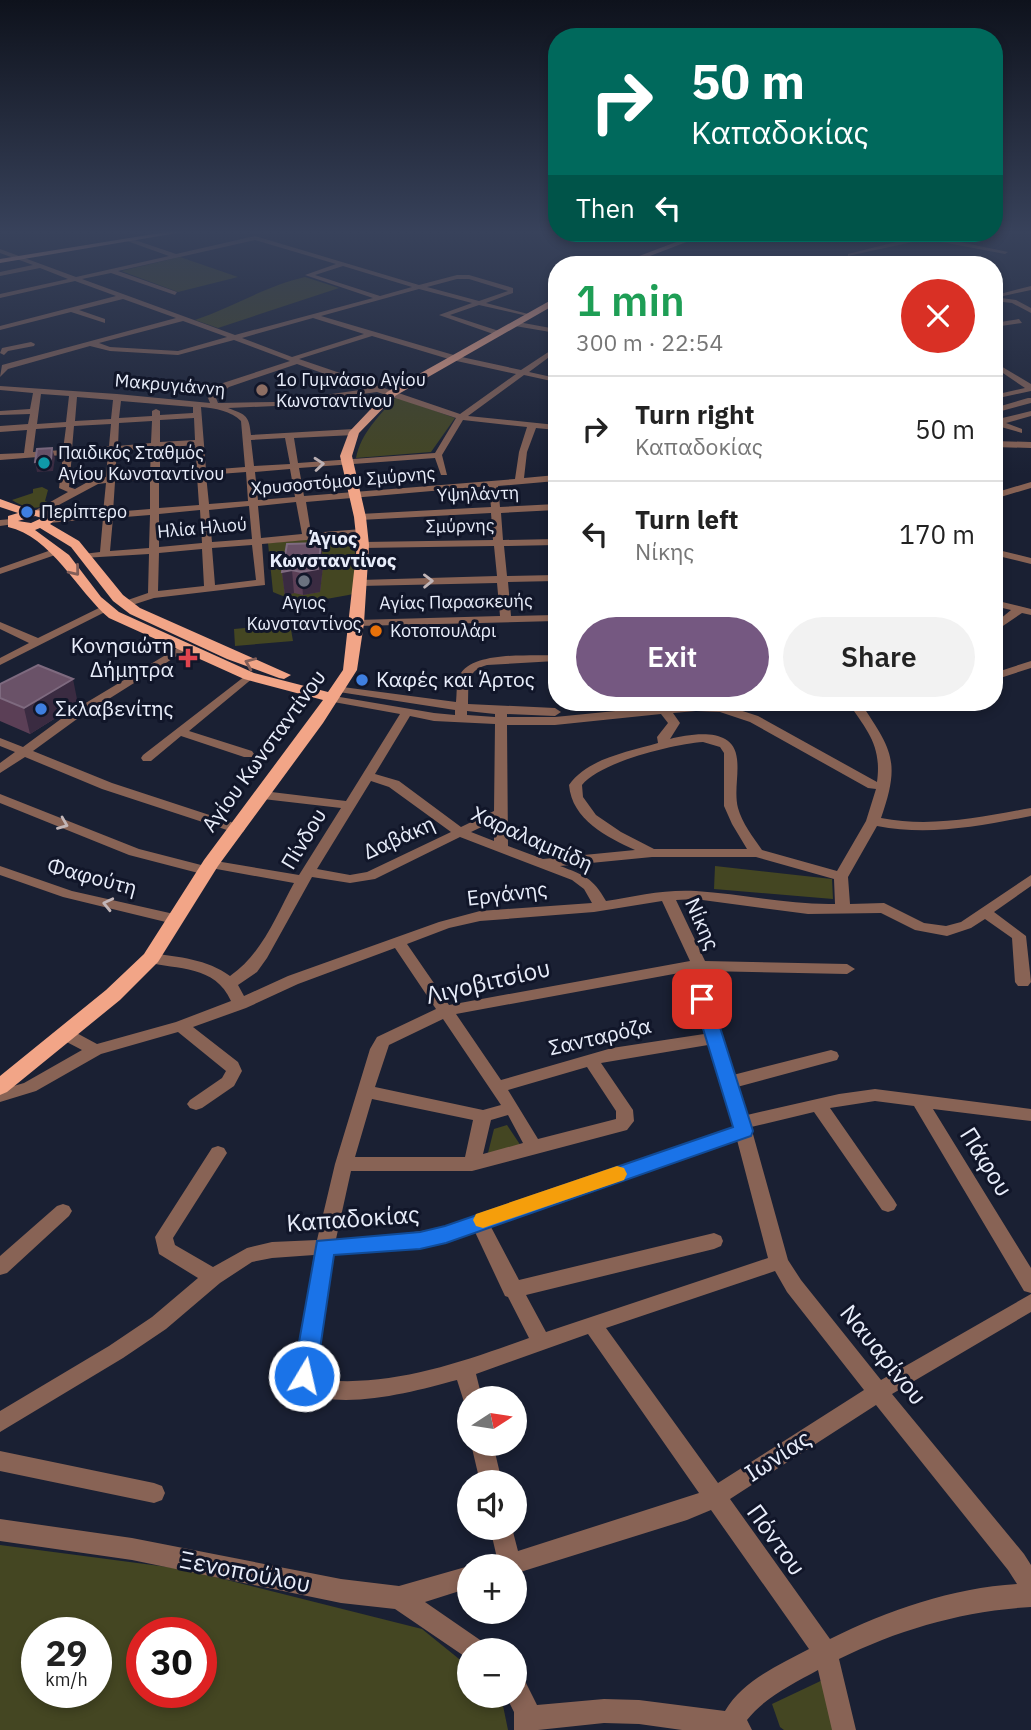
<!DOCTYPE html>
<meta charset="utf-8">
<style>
body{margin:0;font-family:"IBM Plex Sans",sans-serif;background:#f2f2f2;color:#222;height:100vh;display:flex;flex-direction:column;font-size:26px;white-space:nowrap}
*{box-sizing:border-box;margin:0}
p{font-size:23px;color:#767676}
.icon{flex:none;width:38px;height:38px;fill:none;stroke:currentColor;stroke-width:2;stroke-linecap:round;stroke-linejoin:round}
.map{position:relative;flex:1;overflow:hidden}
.side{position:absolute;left:548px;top:256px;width:455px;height:455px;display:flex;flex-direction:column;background:#fff;border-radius:28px;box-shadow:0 4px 10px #0003}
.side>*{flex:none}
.hud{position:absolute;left:548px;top:28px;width:455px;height:214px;border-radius:28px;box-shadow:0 4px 10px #0003;background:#00695c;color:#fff;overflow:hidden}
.needle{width:46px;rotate:78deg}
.fabs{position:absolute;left:457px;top:1386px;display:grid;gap:14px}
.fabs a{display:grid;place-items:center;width:70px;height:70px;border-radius:50%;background:#fff;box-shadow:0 4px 10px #0003;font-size:35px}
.speed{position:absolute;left:21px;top:1617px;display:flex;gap:14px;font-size:35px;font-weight:700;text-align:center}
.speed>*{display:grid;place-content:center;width:91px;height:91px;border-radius:50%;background:#fff;box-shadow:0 4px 10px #0003;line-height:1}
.speed small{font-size:18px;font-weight:400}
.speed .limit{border:10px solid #d22;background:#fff;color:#111}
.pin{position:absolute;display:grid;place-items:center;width:60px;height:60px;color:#fff;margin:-30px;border-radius:14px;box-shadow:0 4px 10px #0006}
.me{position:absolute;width:77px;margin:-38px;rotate:9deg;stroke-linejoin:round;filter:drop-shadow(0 0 5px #0008)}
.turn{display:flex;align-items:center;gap:24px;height:147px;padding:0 28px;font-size:32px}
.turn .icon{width:91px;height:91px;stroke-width:2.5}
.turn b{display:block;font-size:49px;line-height:60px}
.then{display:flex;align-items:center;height:66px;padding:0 28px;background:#0003;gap:14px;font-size:26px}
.round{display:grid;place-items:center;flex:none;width:74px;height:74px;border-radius:37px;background:#f2f2f2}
.summary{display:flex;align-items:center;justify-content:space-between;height:119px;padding:0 28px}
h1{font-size:42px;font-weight:600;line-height:52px;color:#1e9e55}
.cta{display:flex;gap:14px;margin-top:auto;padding:14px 28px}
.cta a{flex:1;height:80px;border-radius:42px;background:#755881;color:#fff;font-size:28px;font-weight:600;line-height:80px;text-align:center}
.cta a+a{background:#f2f2f2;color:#222}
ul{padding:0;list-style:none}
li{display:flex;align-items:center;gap:21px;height:105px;padding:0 28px;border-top:2px solid #e0e0e0}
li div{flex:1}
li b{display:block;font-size:26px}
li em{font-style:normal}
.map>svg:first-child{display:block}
.green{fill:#444622;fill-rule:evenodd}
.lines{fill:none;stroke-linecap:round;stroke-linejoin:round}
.minor{fill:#886355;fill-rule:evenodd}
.major{fill:#f2a587;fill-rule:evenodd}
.wall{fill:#5b3f56}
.shaded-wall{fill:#3a2b41}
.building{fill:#6a5268;stroke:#7e6a7f;stroke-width:2}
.oneway{stroke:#c2b6b8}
.oneway2{stroke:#825e58}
.route{fill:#1a73e8;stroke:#114b97;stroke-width:2}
.slow{fill:#f59e0b}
.education-dot{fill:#8d6e63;stroke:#111629;stroke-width:2.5}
.culture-dot{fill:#0f9aa8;stroke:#111629;stroke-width:2.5}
.shop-dot{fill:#3f7fe0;stroke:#111629;stroke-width:2.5}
.worship-dot{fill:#6b7280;stroke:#111629;stroke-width:2.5}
.food-dot{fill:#e8710a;stroke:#111629;stroke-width:2.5}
.health-dot{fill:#e0444e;stroke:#111629;stroke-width:2.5}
.labels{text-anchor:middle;stroke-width:6;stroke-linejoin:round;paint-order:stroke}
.far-poi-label{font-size:18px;fill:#e8edfa;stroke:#111629;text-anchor:start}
.far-street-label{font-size:18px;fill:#e8edfa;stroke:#111629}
.far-neighbourhood-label{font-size:19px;font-weight:bold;fill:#e8edfa;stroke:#111629}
.poi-label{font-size:21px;fill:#e8edfa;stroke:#111629;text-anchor:start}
.street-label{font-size:21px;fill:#e8edfa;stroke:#111629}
.near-street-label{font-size:24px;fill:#e8edfa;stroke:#111629}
</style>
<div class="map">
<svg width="1031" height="1730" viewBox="0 0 1031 1730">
<rect width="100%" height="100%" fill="#1a2033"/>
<!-- green -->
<path class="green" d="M180,257L238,277L178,292L121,271Z
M305,277L339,288L218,328L195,320C233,307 266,286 305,277Z
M396,397L455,418L431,452L356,458C361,433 379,416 396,397Z
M42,487L48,490L45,501L50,503C36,511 25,508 12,500L33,493V489Z
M352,536L356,558L353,594C324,600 300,605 273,592L268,543Z
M290,624L293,641L235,646L234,629Z
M715,866L832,879L833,899L714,889Z
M507,1125L521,1146L488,1153L494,1129Z
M0,1545L183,1569L422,1629L469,1667V1696H501L508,1730H0ZM37,1633H96V1692H37ZM142,1633H201V1692H142Z
M829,1677L843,1730H784L780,1727L772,1704Z"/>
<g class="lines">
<!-- minor -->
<path class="minor" d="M861,233L914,238L926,235L1008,252L1005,254L926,239L848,256V254L904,240Z
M255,236L419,285L457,275H469L513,288V293L486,303L532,315V317L479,305L450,315L502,332L503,334L499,336L439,315L472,303L419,289L321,316L457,356L521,370L556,347V352L529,372L556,378V382L524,375L468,416L556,425V430L536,428L527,452L524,478L556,475V481L498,486L500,507L556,504V510L501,513L503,540L556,539V545L504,546L507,576L556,575V581L508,582L511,616L556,615V621L357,626L352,623L357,620L500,616L497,583L360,586L355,583L360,580L497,576L494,546L363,548L358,545L363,542L493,540L491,513L360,520L355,517L360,514L491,507L489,486L306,502L311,533L362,529L367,532L362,535L262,544L265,585L154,598L126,607L121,604L122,602L148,593L149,554L83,558V554L100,552L103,518L49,523L44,520L49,517L103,513L106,483L98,484L42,514H36V510L68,492L59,488L63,455L0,460V454L24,453L27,430L0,432V426L28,424L30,414L0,415V411L30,409L33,393L0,390V386L117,394L210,403L208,398L223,383L290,361L234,340L178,355L110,351L90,346L8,369L0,377L2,365L176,318L123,299L79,310L105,319V323L71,312L0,330V326L116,296L75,281L0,298V294L68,279L40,268L0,276V272L33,265L0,253V249L76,277L169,256L127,241L129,238L176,254ZM255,240L336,264L305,275L373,298L235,335L82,279L111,273L175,295L177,292L118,271ZM343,266L412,287L380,296L315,275ZM457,279H469L508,291L479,301L427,287ZM313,318L364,334L292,357L242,338ZM183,321L227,337L178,351L110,347L99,343ZM372,336L452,360L516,374L460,414L299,359ZM297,364L367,389L275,402L218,403L216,398L229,387ZM377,392L456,418L435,453L298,463L294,438L354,435L358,432L354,429L251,435C249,416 247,415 228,408L275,406ZM41,394L69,396L66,422L37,424ZM77,397L113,400L111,419L75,421ZM121,401L193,407V413L160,415V411L156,409L152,411V416L119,418ZM201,407C215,408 231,411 241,421L245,467L206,470ZM194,418L195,440L160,442V420ZM463,420L527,427L519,452L515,479L304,496L299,468L435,458L441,475H447L442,455ZM152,421L151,443L118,446L119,423ZM111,424L109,446L72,449L74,426ZM66,427L63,450L33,452L36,429ZM285,438L290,464L254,466L251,440ZM195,445L197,471L160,473V448ZM151,448L150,474L115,477L117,451ZM108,452L106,477L93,479L75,489L69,487L72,454ZM290,469L295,497L258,500L255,472ZM246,472L248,501L209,504L206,475ZM197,476L199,505L159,508V479ZM150,480V509L113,512L115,482ZM296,502L302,534L261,538L258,506ZM249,506L252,539L212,542L209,510ZM200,510L202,543L159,547V514ZM150,515L149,548L110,551L113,518ZM252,545L256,580L215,585L212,548ZM202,549L204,586L158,591L159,553Z
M1031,286V290L999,297L996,295Z
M994,297L1016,300L1031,308V313L1012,303L994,301Z
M1019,319L1022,323L994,327V323Z
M518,322L556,329V333L515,326Z
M31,342L35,344L34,346L8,351L4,355L0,353L2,348Z
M994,362L1031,384V391L994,399V395L1025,388L994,367Z
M1028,398H1031V403L994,413V408Z
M1031,411V416L1006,423L1022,429V433L994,425V420Z
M994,441L1031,442V448L994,447Z
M1031,482V488L994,499V493Z
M11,519L14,520V524L0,526V520Z
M57,548L61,549V553L0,574V568Z
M994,549L1031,558V564L994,555Z
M994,600L1031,609V615L1022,613L994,632V624L1011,610L994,606Z
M105,605L110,608L109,610L0,665V658L29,643L0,629V622L38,638Z
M184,644L188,645V649L77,719L33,751L112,783L243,826L245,829L243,832H233L102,789L25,757L0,773V763L15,752L0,746V738L23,747L69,713Z
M556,655V661L487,665C465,671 469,685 468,704L555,708L561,712L555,716L507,714V717H555L696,703L721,704L758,716L877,782C882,745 867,731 848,702H860C892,750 901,761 881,818C932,828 981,817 1031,808V816C979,826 930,836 877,826L848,877L850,904L884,903L924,923L946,926L961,922L1031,875V886L994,912L1026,936L1031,982L1028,986H1018L1015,982L1012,938L985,919L971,928L947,936L915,930L881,913L808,914L695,899L676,900L705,961L847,964L855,969L847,974L705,971L706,985L733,1075L831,1050L837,1052L839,1056L837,1060L737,1087L747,1115L839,1094L875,1089L1031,1109V1121L933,1109L1031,1268V1293L1024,1291L914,1106L875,1101L830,1108L894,1200L897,1205L894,1210L888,1212L882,1210L814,1112L751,1127L788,1260L801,1280L881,1380L1031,1294V1312L892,1394L1024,1554L1031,1565V1607C963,1611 900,1629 839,1659L856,1730H832L818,1670C793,1684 765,1697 747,1720L752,1730H682L639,1724L604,1723L538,1730H514V1712L506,1696H514V1674L523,1677L537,1705L604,1699L639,1700L725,1711C743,1680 779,1665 809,1649L711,1510L687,1520L514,1574V1566H494L497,1558L490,1528H512L518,1551L699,1493L588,1334L476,1374L482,1398H469V1406L465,1405L457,1380C412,1392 347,1410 302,1393L294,1376L314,1255L272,1258L252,1262L220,1283L166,1329L123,1358L0,1432V1411L109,1346L152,1317L198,1278L159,1254L155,1237L212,1148L218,1146L224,1148L227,1153L173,1238L175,1245L213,1267L247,1248L272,1242L317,1240L335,1164L370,1049L377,1037L436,1009L395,948L298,984L246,1008L193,1027L238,1062L242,1071L234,1086L202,1108L196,1110L190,1108L187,1104L190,1100L222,1078L226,1071L178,1032L101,1054L36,1091L0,1102V1090L24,1083L82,1050L59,1038L57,1034L59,1030H71L97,1044L176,1022L231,1001C215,965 178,970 146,962L143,958L151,953C179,957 207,959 230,976C262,954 276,916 294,883L211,868L213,871L211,874L206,875L129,855L0,803V794L139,849L205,866L203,864L205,861L210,860L299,875L341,808L263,799L256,795L263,791L346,801L400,714L328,701V695L434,713L455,715V710L339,692L333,688L335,686L456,702C457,694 456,682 460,675C472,651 531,656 556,655ZM467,711L495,714V717L467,715ZM696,711L720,712L750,722L868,788L876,789L866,821L837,871L762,850C753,837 742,823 738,808C734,792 739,775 737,759C734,726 691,734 670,739L680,723L673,713ZM661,714L668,723L657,737L658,743C628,752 588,758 569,785C572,820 607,837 635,850L543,859L508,846L507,725H555ZM410,716L434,721L495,724L494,811L461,827L399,781L375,774ZM703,742L720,747L724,753V806L732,824L747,849H654L621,832L596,815L583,797L582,785C600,762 674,744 703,742ZM371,781L389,787L451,832L367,872L350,875L317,869ZM494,821V841L471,832ZM460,837L572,880L584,889L592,903L480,911L439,922L288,976L244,996L238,985L257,972L267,958L312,877L350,883L375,879ZM652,857H756L834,879L835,904C788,905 743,894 696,891C666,889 635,896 606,901C593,878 584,875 560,866ZM662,901L690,961L449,1005L407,944L449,928L480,921L594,912ZM690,971V985L704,1034L612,1048L501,1080L456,1014ZM443,1019L501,1105L483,1110L375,1087L389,1045ZM708,1045L734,1128L446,1228L381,1236L336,1239L351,1171H472L627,1130L634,1121L633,1110L601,1063ZM587,1067L616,1111V1119L538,1139L508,1090ZM372,1099L473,1120L465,1157H355ZM508,1115L523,1143L483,1154L491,1120ZM737,1140L768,1258L546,1332L526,1295L714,1249L721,1246L723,1241L721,1236L714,1233L519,1280L491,1227ZM475,1232L505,1296L508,1297L529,1338C463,1362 387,1389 316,1379L314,1376L333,1254C381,1252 429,1248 475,1232ZM775,1271L787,1292L864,1390L718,1483L606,1328ZM876,1405L1008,1570L1017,1584C952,1588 888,1610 830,1639L730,1499Z
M1031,661V668L994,680V673Z
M249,673L255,676L253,678L189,731L252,751L254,754L252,757H244L181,736L151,761H143L141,758L143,755Z
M898,702H920C915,707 903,707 898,702Z
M0,866L72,891L174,914L181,919L174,924L63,897L0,875Z
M63,1204L69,1206L72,1211L69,1216L7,1273L0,1275V1256L57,1206Z
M471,1444H493L502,1482H480Z
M0,1451L154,1483L162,1486L165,1493L162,1500L154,1503L0,1471Z
M0,1519L132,1538L341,1579L399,1586L469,1566V1588L425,1602L483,1642L487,1650H469V1659L467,1658L395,1609L341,1603L132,1560L0,1541Z"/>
<!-- major -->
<path class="major" d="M166,232H183L0,263V259Z
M700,233H710L629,264H618Z
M553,299H556V304L395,396L359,433L352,456L366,517L369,545L364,623L357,670L323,723L218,866L158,962L120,1000L7,1092L0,1095V1076L106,990L144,954L204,860L323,700L244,679L109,618C77,591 51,536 8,527V516L18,513L0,507V499L30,510L50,511L55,520L50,524L79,541L123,595L140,608L291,675L284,679L279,678L227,659L130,614L113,601L71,547L40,528L35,530L69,555L101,597L119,612L254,673L328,692L343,670L357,545L354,517L340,456L349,432L387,392ZM35,516L42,518L31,523L18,521Z"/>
</g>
<!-- wall -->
<path class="wall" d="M321,543L323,566L320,592L303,595L294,593L285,596L282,572Z
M0,684L78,704L30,734L0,721Z"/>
<!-- shaded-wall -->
<path class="shaded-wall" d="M52,448L55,458L53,471L37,472L35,462Z
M321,543L323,566L320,592L303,595L301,572Z
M292,570L294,593L285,596L282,572Z
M73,679L78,704L30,734L24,708Z"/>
<!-- building -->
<path class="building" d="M52,448L51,460L35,462L37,449Z
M321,543L318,569L301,572L292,570L282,572L287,544Z
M38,665L73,679L24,708L0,698V684Z"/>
<!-- one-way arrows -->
<defs><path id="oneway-chevron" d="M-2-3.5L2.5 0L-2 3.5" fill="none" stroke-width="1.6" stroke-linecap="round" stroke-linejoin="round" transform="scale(1.75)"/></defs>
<g class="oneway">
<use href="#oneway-chevron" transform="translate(319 464) rotate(-5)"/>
<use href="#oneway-chevron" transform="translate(428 581) rotate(-1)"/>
<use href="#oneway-chevron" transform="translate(63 824) rotate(22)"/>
<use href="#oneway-chevron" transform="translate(108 904) rotate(-167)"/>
</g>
<g class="oneway2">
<use href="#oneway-chevron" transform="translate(75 571) rotate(51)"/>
<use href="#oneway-chevron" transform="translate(250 663) rotate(-157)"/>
</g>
<!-- sky -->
<linearGradient id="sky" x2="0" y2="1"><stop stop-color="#0e121c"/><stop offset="0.49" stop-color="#38425b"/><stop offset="1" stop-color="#38425b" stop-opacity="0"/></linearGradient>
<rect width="1031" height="474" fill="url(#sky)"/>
<!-- route -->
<path class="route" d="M702,993L711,999L753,1131L751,1136L446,1243L420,1249L334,1255L316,1376L313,1383L304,1386L296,1383L293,1376L317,1241L420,1232L445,1226L733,1127L694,999Z"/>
<!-- slow -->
<path class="slow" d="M617,1166L624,1168L627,1174L624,1180L483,1228L476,1226L473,1220L476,1214Z"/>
<!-- markers -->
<circle class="education-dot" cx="262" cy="390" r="7"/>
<circle class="culture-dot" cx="44" cy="463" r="7"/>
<g class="shop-dot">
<circle cx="27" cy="512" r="7"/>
<circle cx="362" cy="680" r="7"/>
<circle cx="41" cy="709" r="7"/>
</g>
<circle class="worship-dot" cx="304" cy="581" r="7"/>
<circle class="food-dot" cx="376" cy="631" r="7"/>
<path class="health-dot" d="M184.5 647.5h7v7h7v7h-7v7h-7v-7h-7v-7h7z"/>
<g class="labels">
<!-- far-poi labels -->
<g class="far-poi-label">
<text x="276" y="386">1ο Γυμνάσιο Αγίου<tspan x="276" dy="21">Κωνσταντίνου</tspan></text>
<text x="58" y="459">Παιδικός Σταθμός<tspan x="58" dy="21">Αγίου Κωνσταντίνου</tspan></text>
<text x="41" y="518">Περίπτερο</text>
<text x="304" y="609" text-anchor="middle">Αγιος<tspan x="304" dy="21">Κωνσταντίνος</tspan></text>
<text x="390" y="637">Κοτοπουλάρι</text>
</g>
<!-- far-street labels -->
<g class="far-street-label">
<text transform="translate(170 385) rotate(5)" y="6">Μακρυγιάννη</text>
<text transform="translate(343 481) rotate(-5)" y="6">Χρυσοστόμου Σμύρνης</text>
<text transform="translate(478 494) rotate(-2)" y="6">Υψηλάντη</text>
<text transform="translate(460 526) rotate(-1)" y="6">Σμύρνης</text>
<text transform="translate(202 528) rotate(-5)" y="6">Ηλία Ηλιού</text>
<text transform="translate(456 602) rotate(-1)" y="6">Αγίας Παρασκευής</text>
</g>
<!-- far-neighbourhood labels -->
<g class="far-neighbourhood-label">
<text x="333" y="545">Άγιος<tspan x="333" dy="22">Κωνσταντίνος</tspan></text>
</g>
<!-- poi labels -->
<g class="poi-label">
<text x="174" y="653" text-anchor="end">Κονησιώτη<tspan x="174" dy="24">Δήμητρα</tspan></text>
<text x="376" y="687">Καφές και Άρτος</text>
<text x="55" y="716">Σκλαβενίτης</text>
</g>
<!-- street labels -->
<g class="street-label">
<text transform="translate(264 751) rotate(-54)" y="7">Αγίου Κωνσταντίνου</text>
<text transform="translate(399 838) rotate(-24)" y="7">Δαβάκη</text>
<text transform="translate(304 839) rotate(-59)" y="7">Πίνδου</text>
<text transform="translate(532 839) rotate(24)" y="7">Χαραλαμπίδη</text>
<text transform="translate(92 877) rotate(15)" y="7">Φαφούτη</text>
<text transform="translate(507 894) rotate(-7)" y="7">Εργάνης</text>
<text transform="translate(702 924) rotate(66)" y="7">Νίκης</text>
<text transform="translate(600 1037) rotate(-13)" y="7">Σανταρόζα</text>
</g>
<!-- near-street labels -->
<g class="near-street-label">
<text transform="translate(488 982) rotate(-13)" y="8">Λιγοβιτσίου</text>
<text transform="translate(986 1162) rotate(58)" y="8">Πάφου</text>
<text transform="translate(353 1219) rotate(-4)" y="8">Καπαδοκίας</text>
<text transform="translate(883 1355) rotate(51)" y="8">Ναυαρίνου</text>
<text transform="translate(778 1456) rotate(-33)" y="8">Ιωνίας</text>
<text transform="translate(776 1540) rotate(54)" y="8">Πόντου</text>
<text transform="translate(245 1572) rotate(11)" y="8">Ξενοπούλου</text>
</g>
</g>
</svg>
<div class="fabs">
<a><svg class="needle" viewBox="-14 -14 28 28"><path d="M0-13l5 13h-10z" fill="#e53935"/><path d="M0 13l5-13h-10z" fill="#767676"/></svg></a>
<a><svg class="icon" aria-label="sound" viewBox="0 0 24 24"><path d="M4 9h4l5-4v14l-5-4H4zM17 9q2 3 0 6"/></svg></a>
<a>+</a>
<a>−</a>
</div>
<div class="speed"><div>29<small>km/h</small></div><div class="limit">30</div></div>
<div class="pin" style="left:702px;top:999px;background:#d93025"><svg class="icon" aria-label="arrive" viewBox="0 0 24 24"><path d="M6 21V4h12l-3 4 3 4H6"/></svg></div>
<svg class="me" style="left:304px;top:1376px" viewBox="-20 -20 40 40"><circle r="17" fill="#1a73e8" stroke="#fff" stroke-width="3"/><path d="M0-11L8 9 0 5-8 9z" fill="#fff"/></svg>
<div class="hud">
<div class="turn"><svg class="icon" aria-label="right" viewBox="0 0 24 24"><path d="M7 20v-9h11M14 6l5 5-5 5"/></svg><div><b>50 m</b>Καπαδοκίας</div></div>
<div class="then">Then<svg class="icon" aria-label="left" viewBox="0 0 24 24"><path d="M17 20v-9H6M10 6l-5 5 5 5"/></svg></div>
</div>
<section class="side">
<div class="summary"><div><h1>1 min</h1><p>300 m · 22:54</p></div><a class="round" style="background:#d93025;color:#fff"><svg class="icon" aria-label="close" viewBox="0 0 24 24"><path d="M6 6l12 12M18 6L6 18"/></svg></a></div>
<ul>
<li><svg class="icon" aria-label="right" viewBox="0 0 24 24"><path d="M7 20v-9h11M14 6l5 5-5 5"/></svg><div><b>Turn right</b><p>Καπαδοκίας</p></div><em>50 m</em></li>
<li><svg class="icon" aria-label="left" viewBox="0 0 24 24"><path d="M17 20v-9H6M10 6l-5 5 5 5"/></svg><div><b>Turn left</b><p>Νίκης</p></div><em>170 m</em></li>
</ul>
<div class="cta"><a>Exit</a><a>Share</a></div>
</section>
</div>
